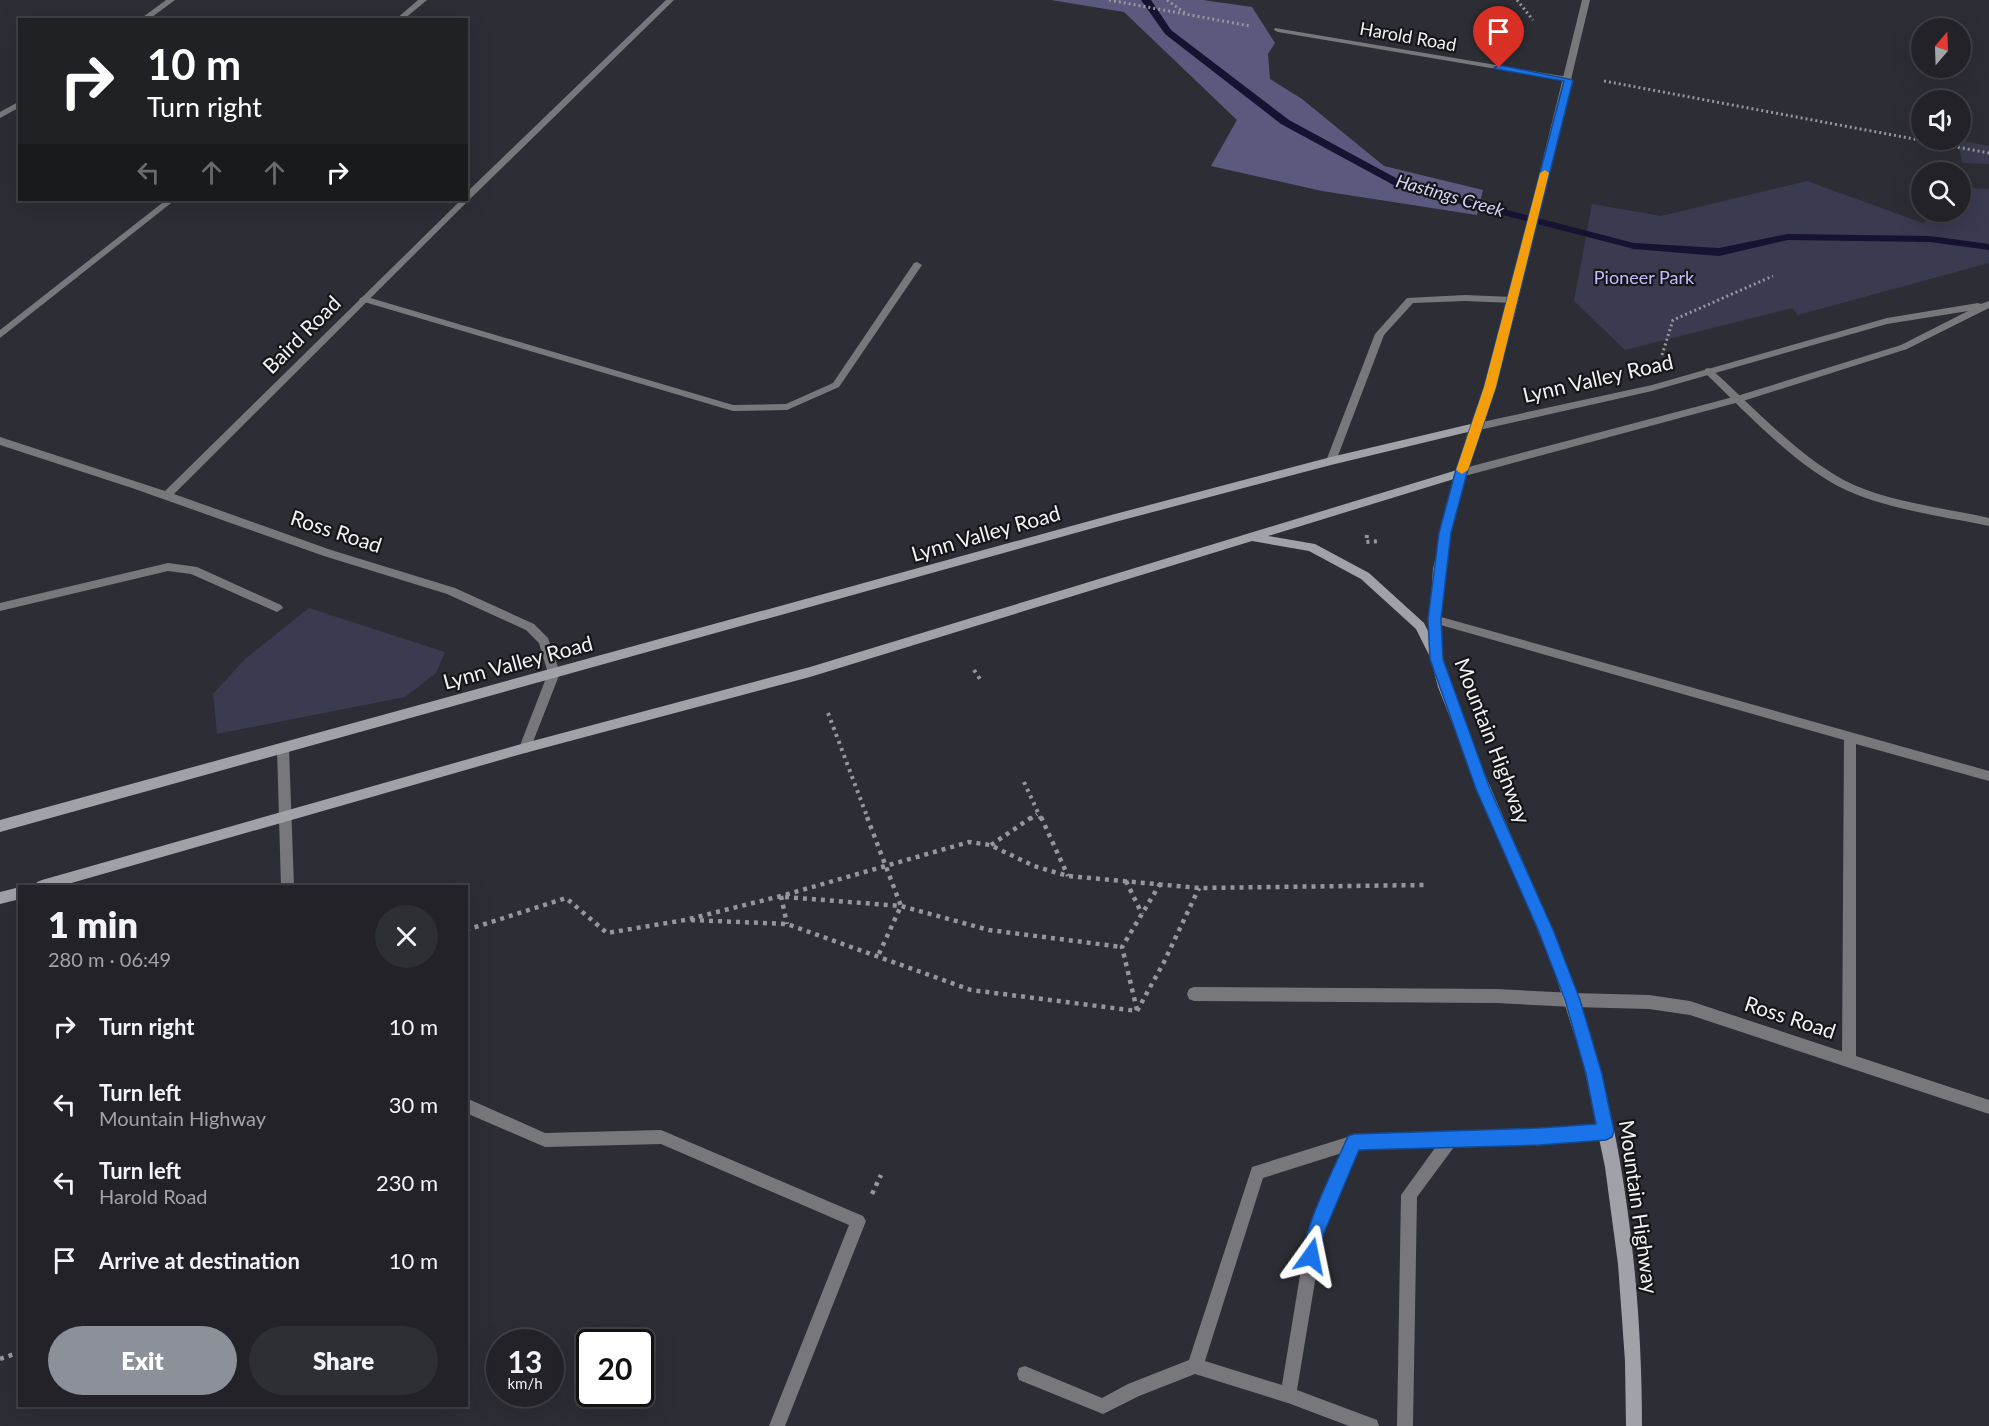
<!DOCTYPE html>
<meta charset="utf-8">
<style>
body{margin:0;font-family:Lato,sans-serif;background:#2e2f34;color:#f1f3f6;height:100vh;display:flex;flex-direction:column;font-size:22px;white-space:nowrap}
*{box-sizing:border-box;margin:0}
p{font-size:20px;color:#a2a4a8}
.icon{flex:none;width:33px;height:33px;fill:none;stroke:currentColor;stroke-width:2;stroke-linecap:round;stroke-linejoin:round}
.map{position:relative;flex:1;overflow:hidden}
.sheet{position:absolute;left:18px;top:885px;width:450px;height:522px;display:flex;flex-direction:column;background:#222228;border-radius:0px;box-shadow:0 6px 24px #0002,0 0 0 2px #3f3f45}
.sheet>*{flex:none}
.hud{position:absolute;left:18px;top:18px;width:450px;height:183px;border-radius:0px;box-shadow:0 6px 24px #0002,0 0 0 2px #3f3f45;background:#202124;color:#fff;overflow:hidden}
.needle{width:39px;rotate:19deg}
.controls{position:absolute;left:1911px;top:18px;display:grid;gap:12px}
.controls a{display:grid;place-items:center;width:60px;height:60px;border-radius:50%;background:#222228;box-shadow:0 6px 24px #0002,0 0 0 2px #3f3f45;font-size:30px}
.speed{position:absolute;left:486px;top:1329px;display:flex;gap:12px;font-size:30px;font-weight:700;text-align:center}
.speed>*{display:grid;place-content:center;width:78px;height:78px;border-radius:50%;background:#222228;box-shadow:0 6px 24px #0002,0 0 0 2px #3f3f45;line-height:1}
.speed small{font-size:15px;font-weight:400}
.speed .limit{border:3px solid #111;border-radius:9px;background:#fff;color:#111}
.pin{position:absolute;display:grid;place-items:center;width:51px;height:51px;color:#fff;margin:-62px -26px;border-radius:50% 50% 50% 0;rotate:-45deg;box-shadow:0 0 6px #0007}
.pin .icon{rotate:45deg}
.me{position:absolute;width:66px;margin:-33px;rotate:12deg;stroke-linejoin:round;filter:drop-shadow(0 0 4px #0008)}
.turn{display:flex;align-items:center;gap:21px;height:126px;padding:0 30px;font-size:27px}
.turn .icon{width:78px;height:78px;stroke-width:2.5}
.turn b{display:block;font-size:42px;line-height:51px}
.lanes{display:flex;align-items:center;height:57px;padding:0 30px;background:#0003;justify-content:center;gap:30px;direction:ltr}
.lanes .off{opacity:.35}
.round{display:grid;place-items:center;flex:none;width:63px;height:63px;border-radius:32px;background:#2e2f34}
.overview{display:flex;align-items:center;justify-content:space-between;height:102px;padding:0 30px}
h1{font-size:36px;font-weight:800;line-height:45px}
.primary-button{display:flex;gap:12px;margin-top:auto;padding:12px 30px}
.primary-button a{flex:1;height:69px;border-radius:36px;background:#8c9099;color:#fff;font-size:24px;font-weight:800;line-height:69px;text-align:center}
.primary-button a+a{background:#2e2f34;color:#f1f3f6}
ul{padding:0;list-style:none}
li{display:flex;align-items:center;gap:18px;height:78px;padding:0 30px}
li div{flex:1}
li b{display:block;font-size:22px}
li em{font-style:normal}
.map>svg:first-child{display:block}
.green{fill:#3a3a50}
.forest{fill:#5b5a7e}
.lines{fill:none;stroke-linecap:round;stroke-linejoin:round}
.stream{fill:#161231;fill-rule:evenodd}
.path-far2{stroke:#96969c;stroke-width:3;stroke-dasharray:2 3;stroke-linecap:butt}
.path-far1{stroke:#96969c;stroke-width:4;stroke-dasharray:3 4.5;stroke-linecap:butt}
.path{stroke:#96969c;stroke-width:4.5;stroke-dasharray:4 5;stroke-linecap:butt}
.service{fill:#78787c;fill-rule:evenodd}
.minor{fill:#78787c;fill-rule:evenodd}
.tertiary{fill:#78787c;fill-rule:evenodd}
.secondary{fill:#a1a1a8;fill-rule:evenodd}
.route{fill:#1a73e8;stroke:#114b97;stroke-width:1.5}
.slow{fill:#f59e0b}
.labels{text-anchor:middle;stroke-width:4.5;stroke-linejoin:round;paint-order:stroke}
.far-street-label{font-size:18px;fill:#f1f1f6;stroke:#161619}
.far-water-label{font-size:18px;font-style:italic;fill:#d5d5fc;stroke:#161619}
.far-park-label{font-size:18px;fill:#c0befe;stroke:#161619}
.street-label{font-size:21px;fill:#f1f1f6;stroke:#161619}
</style>
<div class="map">
<svg width="1989" height="1426" viewBox="0 0 1989 1426">
<rect width="100%" height="100%" fill="#2d2d35"/>
<!-- green -->
<path class="green" d="M1958,140L1989,146V164L1962,163Z
M1807,181L1923,223L1935,212H1960L1961,188L1989,189V263L1798,315L1792,308L1625,350L1574,301L1592,204L1661,216Z
M309,608L445,652L436,673L405,697L217,734L213,694L245,659Z"/>
<!-- forest -->
<path class="forest" d="M1051,0H1203L1252,7L1275,43L1268,54L1270,79L1302,99L1384,166L1483,190L1477,215L1322,191L1211,166L1237,120L1124,12Z"/>
<g class="lines">
<!-- stream -->
<path class="stream" d="M1141,0H1151L1171,30L1289,120L1407,184L1634,243L1719,248L1788,234L1930,236L1989,244V250L1930,242L1788,240L1719,256L1634,249L1399,188L1281,124L1165,34Z"/>
<!-- path-far2 -->
<path class="path-far2" d="M1109,0L1250,26
M1167,0L1185,13
M1517,0L1533,20
M1604,81L1989,153
M1662,355L1673,320L1773,276"/>
<!-- path-far1 -->
<path class="path-far1" d="M1367,535L1366,542L1381,541
M974,670L980,679
M828,713L868,819
M1024,782L1041,819
M1030,819L1037,814"/>
<!-- path -->
<path class="path" d="M867,817L901,906L877,958
M1041,817L1068,876
M991,845L1032,817
M1126,881L1142,914
M781,896L787,924
M785,897L901,906L989,930L1122,947
M691,920L787,924L971,990L1137,1011L1164,962L1199,888
M466,930L566,898L607,933L685,920L781,896L969,842L990,845L1034,866L1068,876L1199,888L1424,885
M1137,1010L1122,947L1160,884
M872,1194L881,1175
M0,1359L20,1352"/>
<!-- service -->
<path class="service" d="M418,0H427L403,20H395Z
M166,200H175L0,338V330Z
M917,262L922,265L839,387L787,410L733,411L361,301L359,299L364,296L367,297L733,405L786,404L833,383L914,263Z
M1465,295L1513,297L1518,300L1513,303L1465,301L1413,303L1384,335L1336,461L1335,464H1327L1326,461L1375,334L1407,298Z
M168,563L197,567L281,605L283,608L277,612L191,574L168,571L0,611V603Z
M1434,615L1989,771V781L1856,744V1060L1854,1065L1849,1067L1844,1065L1842,1060L1844,740L1430,622L1428,619Z
M283,744L287,745L289,749L294,886H281L277,749L279,745Z
M1194,987L1496,989L1573,993L1578,995L1580,1000L1578,1005L1573,1007L1496,1003L1194,1001L1189,999L1187,994L1189,989Z
M466,1098L545,1133L661,1130L863,1216L866,1221L785,1426H769L849,1225L661,1144L545,1147L466,1113Z
M1606,1124L1611,1126L1613,1131L1611,1136L1606,1138L1454,1147L1417,1197L1413,1426H1397L1401,1195L1435,1148L1358,1149L1323,1233L1297,1390L1377,1420L1379,1426H1349L1288,1403L1195,1374L1139,1396L1103,1414L1019,1380L1017,1374L1019,1368L1025,1366L1102,1398L1128,1384L1189,1360L1252,1167L1354,1135L1450,1133ZM1342,1153L1307,1233L1282,1385L1205,1361L1263,1178Z"/>
<!-- minor -->
<path class="minor" d="M166,0H175L148,20H139Z
M666,0H674L469,200L174,494L331,550L455,588L534,624L548,638L560,673L529,752L525,753L521,752L519,748L548,673L539,643L526,630L447,594L324,556L132,488L0,445V437L165,491L461,200H466V193Z
M1275,28L1568,77L1572,79L1568,81L1278,32L1274,30Z
M20,101V107L0,118V112Z
M1708,368L1711,369C1754,407 1803,462 1854,485C1896,503 1945,508 1989,518V526C1942,516 1890,510 1846,490C1795,466 1746,412 1705,373V369Z
M1573,993L1649,995L1690,1001L1989,1100V1114L1690,1015L1649,1009L1573,1007L1568,1005L1566,1000L1568,995Z"/>
<!-- tertiary -->
<path class="tertiary" d="M1582,0H1590L1515,314L1482,422L1652,385L1887,318L1978,303L1981,304L1989,301V308L1907,349L1743,401L1461,477L1457,476L1456,473L1457,470L1461,469L1737,396L1901,345L1968,311L1887,324L1652,391L1475,431L1471,430L1470,427L1489,371L1505,314Z"/>
<!-- secondary -->
<path class="secondary" d="M1475,423L1480,427C1458,500 1432,579 1442,657C1446,689 1463,720 1475,750C1511,840 1556,927 1586,1020C1626,1146 1642,1294 1642,1426H1626L1625,1361L1618,1264L1605,1167L1583,1062L1553,967L1472,773L1438,687L1430,657L1416,629L1361,579L1309,551L1252,541L810,677L525,753L61,886H35L37,882L42,880L525,743L810,667L1457,470L1468,432L1331,465L1115,522L0,832V820L1115,514L1331,457ZM1454,479L1433,569L1429,633L1424,623L1369,573L1315,544L1268,536Z
M20,887V899L0,904V892Z"/>
</g>
<!-- route -->
<path class="route" d="M1499,65L1573,80L1496,387L1467,473L1451,533L1441,619L1443,659L1490,789L1554,932L1580,1000L1602,1074L1614,1131L1612,1137L1606,1140L1540,1145L1359,1150L1324,1233L1318,1262L1311,1265L1305,1262C1296,1240 1338,1161 1348,1136L1354,1134L1540,1128L1596,1124L1586,1074L1565,1000L1539,932L1476,789L1430,659L1428,619L1439,533L1455,473L1484,387L1564,81L1496,69L1494,68Z"/>
<!-- slow -->
<path class="slow" d="M1545,170L1549,173L1496,387L1468,470L1462,474L1456,470L1484,387L1540,173Z"/>
<g class="labels">
<!-- far-street labels -->
<g class="far-street-label">
<text transform="translate(1408 37) rotate(10)" y="6">Harold Road</text>
</g>
<!-- far-water labels -->
<g class="far-water-label">
<text transform="translate(1450 196) rotate(16)" y="6">Hastings Creek</text>
</g>
<!-- far-park labels -->
<g class="far-park-label">
<text x="1644" y="284">Pioneer Park</text>
</g>
<!-- street labels -->
<g class="street-label">
<text transform="translate(302 335) rotate(-45)" y="7">Baird Road</text>
<text transform="translate(1598 379) rotate(-13)" y="7">Lynn Valley Road</text>
<text transform="translate(336 532) rotate(18)" y="7">Ross Road</text>
<text transform="translate(986 534) rotate(-16)" y="7">Lynn Valley Road</text>
<text transform="translate(518 663) rotate(-15)" y="7">Lynn Valley Road</text>
<text transform="translate(1492 741) rotate(69)" y="7">Mountain Highway</text>
<text transform="translate(1790 1018) rotate(18)" y="7">Ross Road</text>
<text transform="translate(1638 1207) rotate(82)" y="7">Mountain Highway</text>
</g>
</g>
</svg>
<div class="controls">
<a><svg class="needle" viewBox="-14 -14 28 28"><path d="M0-13l5 13h-10z" fill="#e53935"/><path d="M0 13l5-13h-10z" fill="#a2a4a8"/></svg></a>
<a><svg class="icon" aria-label="sound" viewBox="0 0 24 24"><path d="M4 9h4l5-4v14l-5-4H4zM17 9q2 3 0 6"/></svg></a>
<a><svg class="icon" aria-label="search" viewBox="0 0 24 24"><circle cx="10" cy="10" r="6"/><path d="M15 15l6 6"/></svg></a>
</div>
<div class="speed"><div>13<small>km/h</small></div><div class="limit">20</div></div>
<div class="pin" style="left:1499px;top:68px;background:#d93025"><svg class="icon" aria-label="arrive" viewBox="0 0 24 24"><path d="M6 21V4h12l-3 4 3 4H6"/></svg></div>
<svg class="me" style="left:1311px;top:1256px" viewBox="-20 -20 40 40"><path d="M0-17L14 15 0 8-14 15z" fill="#1a73e8" stroke="#fff" stroke-width="4"/></svg>
<div class="hud">
<div class="turn"><svg class="icon" aria-label="right" viewBox="0 0 24 24"><path d="M7 20v-9h11M14 6l5 5-5 5"/></svg><div><b>10 m</b>Turn right</div></div>
<div class="lanes"><svg class="icon off" aria-label="left" viewBox="0 0 24 24"><path d="M17 20v-9H6M10 6l-5 5 5 5"/></svg><svg class="icon off" aria-label="ahead" viewBox="0 0 24 24"><path d="M12 20V5M6 11l6-6 6 6"/></svg><svg class="icon off" aria-label="ahead" viewBox="0 0 24 24"><path d="M12 20V5M6 11l6-6 6 6"/></svg><svg class="icon" aria-label="right" viewBox="0 0 24 24"><path d="M7 20v-9h11M14 6l5 5-5 5"/></svg></div>
</div>
<section class="sheet">
<div class="overview"><div><h1>1 min</h1><p>280 m · 06:49</p></div><a class="round"><svg class="icon" aria-label="close" viewBox="0 0 24 24"><path d="M6 6l12 12M18 6L6 18"/></svg></a></div>
<ul>
<li><svg class="icon" aria-label="right" viewBox="0 0 24 24"><path d="M7 20v-9h11M14 6l5 5-5 5"/></svg><div><b>Turn right</b></div><em>10 m</em></li>
<li><svg class="icon" aria-label="left" viewBox="0 0 24 24"><path d="M17 20v-9H6M10 6l-5 5 5 5"/></svg><div><b>Turn left</b><p>Mountain Highway</p></div><em>30 m</em></li>
<li><svg class="icon" aria-label="left" viewBox="0 0 24 24"><path d="M17 20v-9H6M10 6l-5 5 5 5"/></svg><div><b>Turn left</b><p>Harold Road</p></div><em>230 m</em></li>
<li><svg class="icon" aria-label="arrive" viewBox="0 0 24 24"><path d="M6 21V4h12l-3 4 3 4H6"/></svg><div><b>Arrive at destination</b></div><em>10 m</em></li>
</ul>
<div class="primary-button"><a>Exit</a><a>Share</a></div>
</section>
</div>
